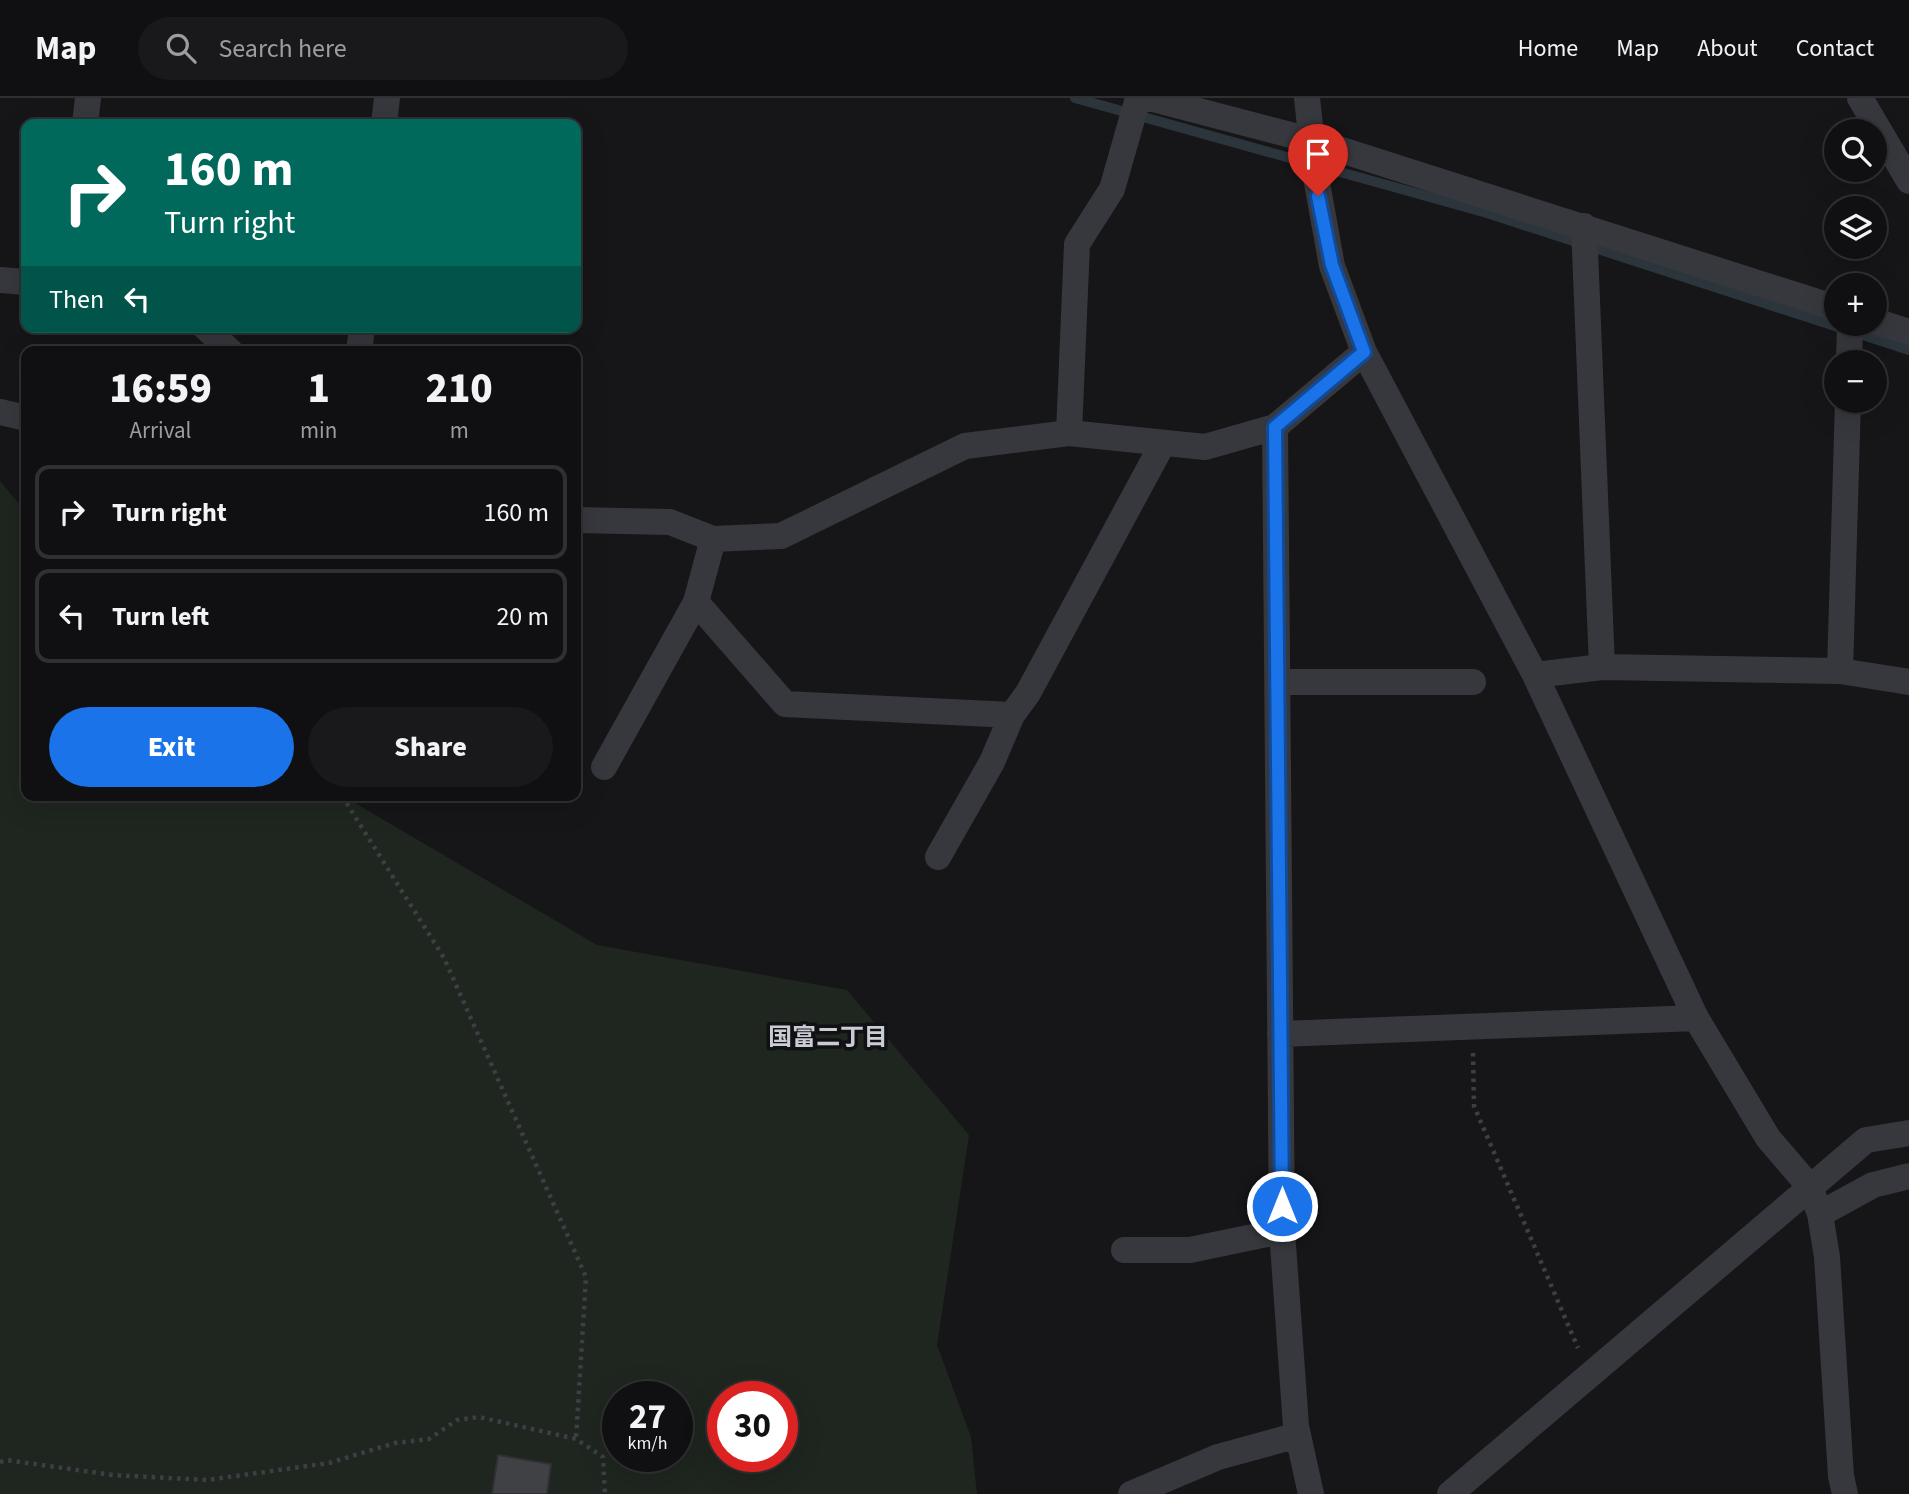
<!DOCTYPE html>
<meta charset="utf-8">
<style>
body{margin:0;font-family:"Source Sans 3","Noto Sans JP",sans-serif;background:#19191b;color:#f1f3f6;height:100vh;display:flex;flex-direction:column;font-size:26px;white-space:nowrap}
*{box-sizing:border-box;margin:0}
p{font-size:23px;color:#9c9d9f}
.icon{flex:none;width:38px;height:38px;fill:none;stroke:currentColor;stroke-width:2;stroke-linecap:round;stroke-linejoin:round}
.map{position:relative;flex:1;overflow:hidden}
.drawer{position:absolute;left:21px;top:248px;width:560px;height:455px;display:flex;flex-direction:column;background:#101012;border-radius:14px;box-shadow:0 7px 28px #0002,0 0 0 2px #303032}
.drawer>*{flex:none}
.top-card{position:absolute;left:21px;top:21px;width:560px;height:214px;border-radius:14px;box-shadow:0 7px 28px #0002,0 0 0 2px #303032;background:#00695c;color:#fff;overflow:hidden}
.tools{position:absolute;left:1824px;top:21px;display:grid;gap:14px}
.tools a{display:grid;place-items:center;width:63px;height:63px;border-radius:50%;background:#101012;box-shadow:0 7px 28px #0002,0 0 0 2px #303032;font-size:35px}
.speed{position:absolute;left:602px;top:1283px;display:flex;gap:14px;font-size:35px;font-weight:700;text-align:center}
.speed>*{display:grid;place-content:center;width:91px;height:91px;border-radius:50%;background:#101012;box-shadow:0 7px 28px #0002,0 0 0 2px #303032;line-height:1}
.speed small{font-size:18px;font-weight:400}
.speed .limit{border:10px solid #d22;background:#fff;color:#111}
.pin{position:absolute;display:grid;place-items:center;width:60px;height:60px;color:#fff;margin:-72px -30px;border-radius:50% 50% 50% 0;rotate:-45deg;box-shadow:0 0 7px #0007}
.pin .icon{rotate:45deg}
.me{position:absolute;width:77px;margin:-38px;rotate:0deg;stroke-linejoin:round;filter:drop-shadow(0 0 5px #0008)}
.turn{display:flex;align-items:center;gap:24px;height:147px;padding:0 28px;font-size:32px}
.turn .icon{width:91px;height:91px;stroke-width:2.5}
.turn b{display:block;font-size:49px;line-height:60px}
.then{display:flex;align-items:center;height:66px;padding:0 28px;background:#0003;gap:14px;font-size:26px}
.eta{display:flex;justify-content:space-evenly;align-items:center;height:119px;text-align:center}
.eta b{font-size:42px;font-weight:800;line-height:49px}
.cta{display:flex;gap:14px;margin-top:auto;padding:14px 28px}
.cta a{flex:1;height:80px;border-radius:42px;background:#1a73e8;color:#fff;font-size:28px;font-weight:800;line-height:80px;text-align:center}
.cta a+a{background:#19191b;color:#f1f3f6}
ul{padding:0;list-style:none}
li{display:flex;align-items:center;gap:21px;height:94px;margin:0 14px 10px;padding:0 14px;border:4px solid #303032;border-radius:14px}
li div{flex:1}
li b{display:block;font-size:26px}
li em{font-style:normal}
header{display:flex;align-items:center;gap:42px;box-sizing:border-box;height:98px;padding:0 35px;background:#101012;border-bottom:2px solid #303032}
header strong{font-size:33px}
nav{display:flex;gap:38px;margin-inline-start:auto;font-size:24px}
.search{width:490px;height:63px;background:#19191b;display:flex;align-items:center;gap:18px;box-sizing:border-box;padding:0 24px;border-radius:38px;color:#9c9d9f;font-size:26px}
.map>svg:first-child{display:block}
.green{fill:#1e261f;fill-rule:evenodd}
.lines{fill:none;stroke-linecap:round;stroke-linejoin:round}
.stream{stroke:#2c353c;stroke-width:10}
.building{fill:#404145;stroke:#303034;stroke-width:2}
.path{stroke:#3d3f44;stroke-width:4.5;stroke-dasharray:3.5 5;stroke-linecap:butt}
.street{stroke:#37383d;stroke-width:26}
.route-casing{stroke:#114b97;stroke-width:18}
.route{stroke:#1a73e8;stroke-width:12}
.labels{text-anchor:middle;stroke-width:7;stroke-linejoin:round;paint-order:stroke}
.neighbourhood-label{font-size:24px;font-weight:bold;fill:#c9ccd4;stroke:#111113}
</style>
<header>
<strong>Map</strong>
<div class="search"><svg class="icon" aria-label="search" viewBox="0 0 24 24"><circle cx="10" cy="10" r="6"/><path d="M15 15l6 6"/></svg>Search here</div>
<nav><a>Home</a><a>Map</a><a>About</a><a>Contact</a></nav>
</header>
<div class="map">
<svg width="1909" height="1396" viewBox="0 0 1909 1396">
<rect width="100%" height="100%" fill="#161618"/>
<!-- green -->
<path class="green" d="M0,383L26,414V698H343L597,847L847,892L969,1037L937,1247L971,1339L977,1396H0ZM618,1298H677V1358H618ZM723,1298H782V1358H723Z"/>
<g class="lines">
<!-- stream -->
<path class="stream" d="M1075,0L1487,115L1909,252"/>
</g>
<!-- building -->
<path class="building" d="M498,1357L551,1366L547,1396H492Z"/>
<g class="lines">
<!-- path -->
<path class="path" d="M342,698L444,860L586,1179L576,1341
M1473,955L1474,1008L1578,1250
M0,1364L6,1362L113,1377L207,1382L329,1365L395,1345L429,1341L457,1322L479,1319L576,1341L603,1359L605,1396"/>
<!-- street -->
<path class="street" d="M1149,0L1310,42L1836,210
M1307,0L1315,74L1332,168L1364,254L1535,577L1696,920L1768,1040L1810,1089L1820,1116L1827,1159L1841,1378L1845,1396
M1860,0L1909,83
M85,26L88,0
M384,26L387,0
M1584,128L1602,569
M0,182L26,184
M1874,223L1909,234
M205,229L231,254
M359,254L362,229
M1849,264L1850,226
M0,314L26,320
M1275,329L1282,1133L1296,1328L1311,1396
M1069,335L1077,146L1112,91L1138,0
M576,422L670,424L713,441L781,438L965,348L1069,335L1205,349L1275,329L1364,254
M696,504L785,606L1012,617L1028,595L1163,345
M1840,573L1848,303
M1535,577L1602,569L1840,573L1909,584
M1278,584H1473
M604,669L696,504L713,441
M938,759L992,664L1012,617
M1280,936L1696,920
M1820,1116L1873,1087L1909,1078
M1124,1152H1190L1282,1133
M1131,1396L1218,1359L1298,1337
M1450,1396L1866,1042L1909,1035"/>
</g>
<g class="lines">
<defs>
<path id="route" d="M1282,1108L1275,329L1364,254L1332,167L1318,98"/>
</defs>
<!-- route casing -->
<use href="#route" class="route-casing"/>
<!-- route -->
<use href="#route" class="route"/>
</g>
<g class="labels">
<!-- neighbourhood labels -->
<g class="neighbourhood-label">
<text x="828" y="947">国富二丁目</text>
</g>
</g>
</svg>
<div class="tools">
<a><svg class="icon" aria-label="search" viewBox="0 0 24 24"><circle cx="10" cy="10" r="6"/><path d="M15 15l6 6"/></svg></a>
<a><svg class="icon" aria-label="layers" viewBox="0 0 24 24"><path d="M12 4l9 5-9 5-9-5zM3 14l9 5 9-5"/></svg></a>
<a>+</a>
<a>−</a>
</div>
<div class="speed"><div>27<small>km/h</small></div><div class="limit">30</div></div>
<div class="pin" style="left:1318px;top:98px;background:#d93025"><svg class="icon" aria-label="arrive" viewBox="0 0 24 24"><path d="M6 21V4h12l-3 4 3 4H6"/></svg></div>
<svg class="me" style="left:1282px;top:1108px" viewBox="-20 -20 40 40"><circle r="17" fill="#1a73e8" stroke="#fff" stroke-width="3"/><path d="M0-11L8 9 0 5-8 9z" fill="#fff"/></svg>
<div class="top-card">
<div class="turn"><svg class="icon" aria-label="right" viewBox="0 0 24 24"><path d="M7 20v-9h11M14 6l5 5-5 5"/></svg><div><b>160 m</b>Turn right</div></div>
<div class="then">Then<svg class="icon" aria-label="left" viewBox="0 0 24 24"><path d="M17 20v-9H6M10 6l-5 5 5 5"/></svg></div>
</div>
<section class="drawer">
<div class="eta">
<div><b>16:59</b><p>Arrival</p></div>
<div><b>1</b><p>min</p></div>
<div><b>210</b><p>m</p></div>
</div>
<ul>
<li><svg class="icon" aria-label="right" viewBox="0 0 24 24"><path d="M7 20v-9h11M14 6l5 5-5 5"/></svg><div><b>Turn right</b></div><em>160 m</em></li>
<li><svg class="icon" aria-label="left" viewBox="0 0 24 24"><path d="M17 20v-9H6M10 6l-5 5 5 5"/></svg><div><b>Turn left</b></div><em>20 m</em></li>
</ul>
<div class="cta"><a>Exit</a><a>Share</a></div>
</section>
</div>
